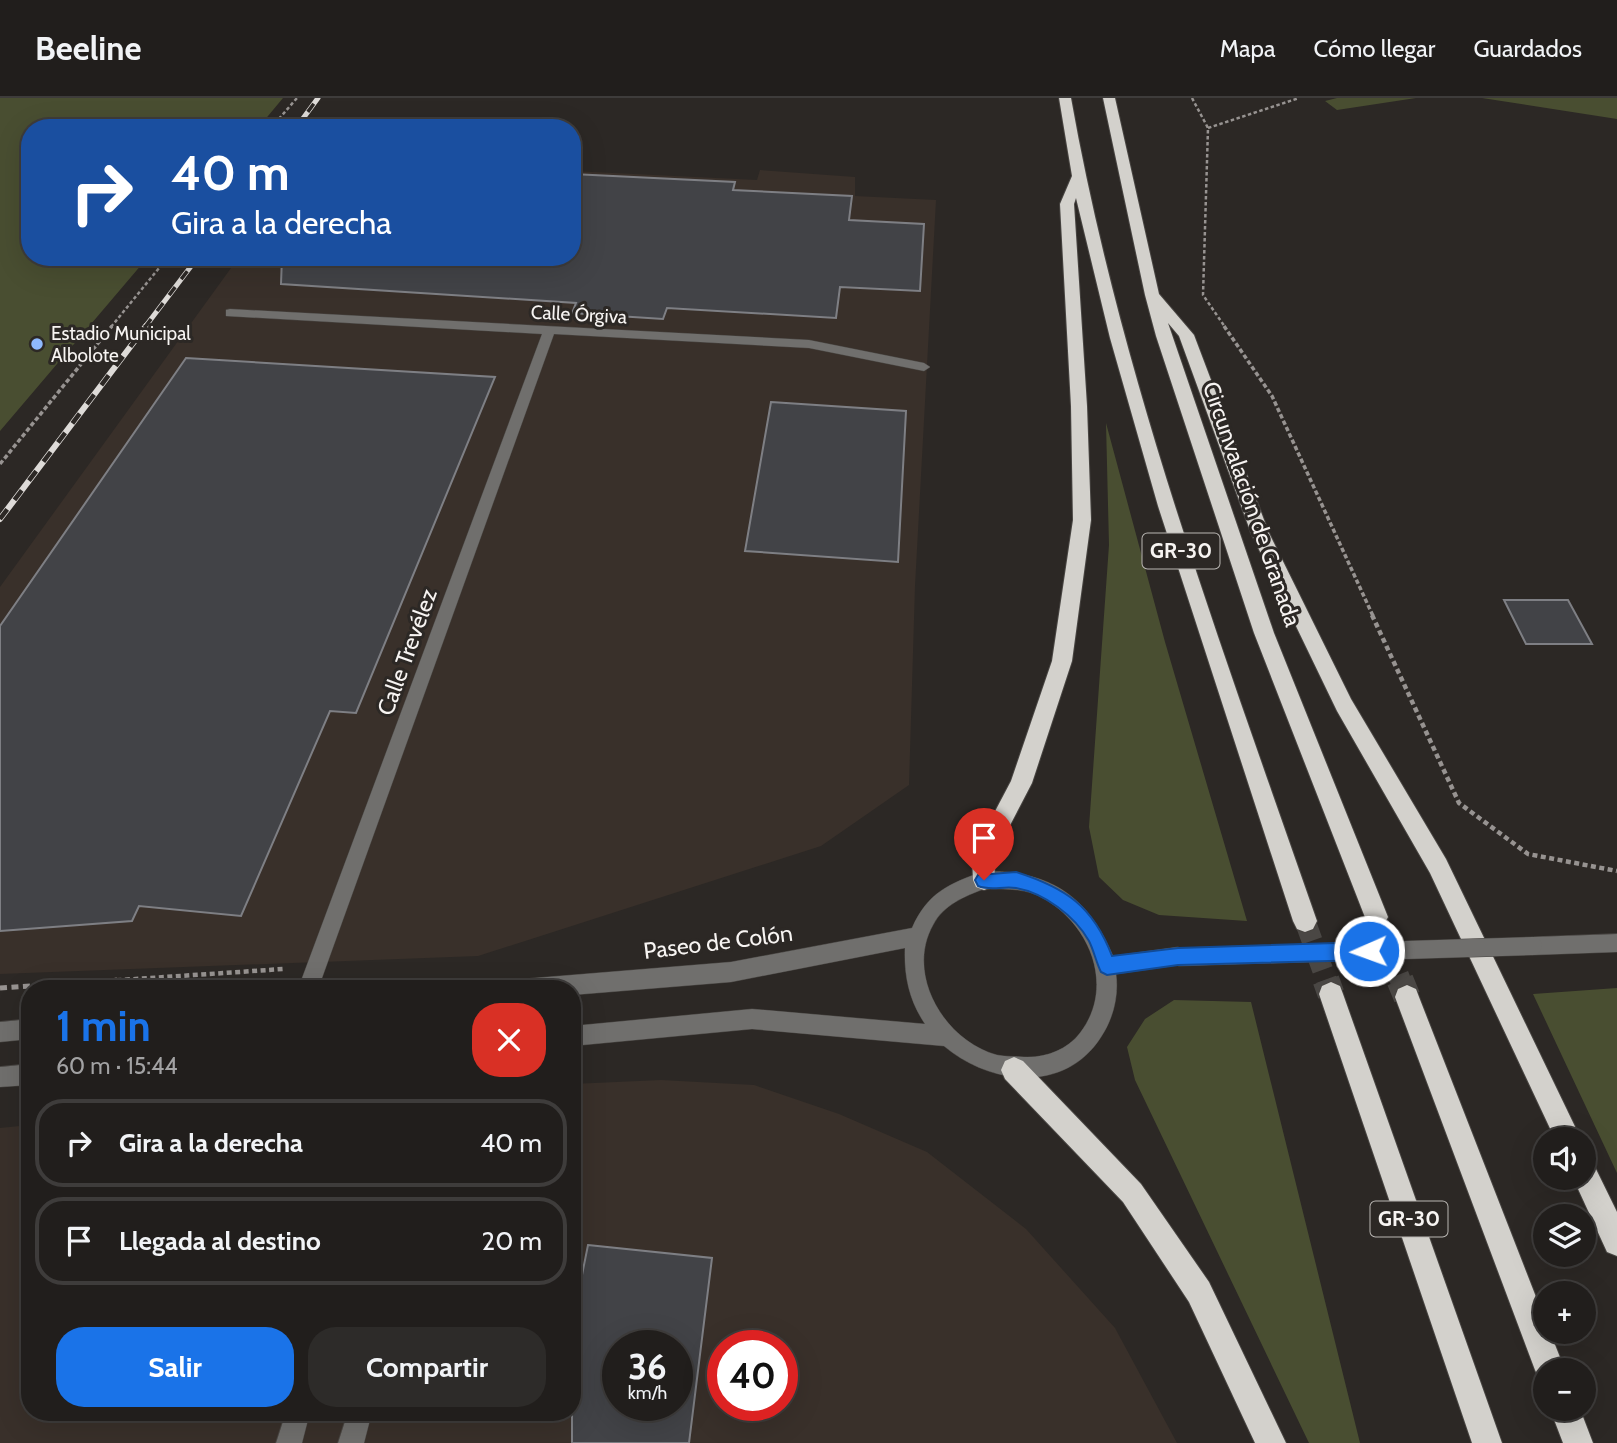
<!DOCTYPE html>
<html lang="es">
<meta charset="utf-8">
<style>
body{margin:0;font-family:Cabin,sans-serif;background:#2d2b29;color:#f1f3f6;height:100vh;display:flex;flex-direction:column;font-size:26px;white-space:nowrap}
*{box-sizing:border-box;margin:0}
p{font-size:23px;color:#a2a2a3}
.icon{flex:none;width:38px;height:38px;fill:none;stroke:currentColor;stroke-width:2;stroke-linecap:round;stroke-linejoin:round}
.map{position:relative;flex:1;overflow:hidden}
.panel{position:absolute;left:21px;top:882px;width:560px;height:441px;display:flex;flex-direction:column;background:#211e1c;border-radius:28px;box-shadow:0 7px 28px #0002,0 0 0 2px #3e3c3b}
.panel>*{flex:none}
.guide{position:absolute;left:21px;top:21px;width:560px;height:147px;border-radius:28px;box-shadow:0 7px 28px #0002,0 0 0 2px #3e3c3b;background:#1a4fa0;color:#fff;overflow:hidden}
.fabs{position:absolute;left:1533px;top:1029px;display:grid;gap:14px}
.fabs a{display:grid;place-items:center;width:63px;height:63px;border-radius:50%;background:#211e1c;box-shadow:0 7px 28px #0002,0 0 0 2px #3e3c3b;font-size:35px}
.speed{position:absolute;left:602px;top:1232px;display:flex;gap:14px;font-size:35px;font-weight:700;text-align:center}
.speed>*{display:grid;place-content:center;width:91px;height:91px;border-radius:50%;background:#211e1c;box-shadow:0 7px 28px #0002,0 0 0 2px #3e3c3b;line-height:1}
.speed small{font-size:18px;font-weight:400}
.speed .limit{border:10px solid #d22;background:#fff;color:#111}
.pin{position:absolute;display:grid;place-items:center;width:60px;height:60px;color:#fff;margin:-72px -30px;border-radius:50% 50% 50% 0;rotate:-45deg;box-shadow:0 0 7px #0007}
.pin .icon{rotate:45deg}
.me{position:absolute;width:77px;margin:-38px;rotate:268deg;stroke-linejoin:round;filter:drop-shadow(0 0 5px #0008)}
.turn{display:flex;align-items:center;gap:24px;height:147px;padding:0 35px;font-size:32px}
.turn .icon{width:91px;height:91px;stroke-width:2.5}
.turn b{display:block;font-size:49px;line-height:60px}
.round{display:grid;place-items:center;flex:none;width:74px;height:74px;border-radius:28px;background:#2d2b29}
.head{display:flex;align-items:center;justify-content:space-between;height:119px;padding:0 35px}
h1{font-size:42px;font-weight:700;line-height:52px;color:#1a73e8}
.action{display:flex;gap:14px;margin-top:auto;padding:14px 35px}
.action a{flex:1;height:80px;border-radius:28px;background:#1a73e8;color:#fff;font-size:28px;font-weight:700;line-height:80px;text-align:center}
.action a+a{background:#2d2b29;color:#f1f3f6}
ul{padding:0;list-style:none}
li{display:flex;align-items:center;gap:21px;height:88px;margin:0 14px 10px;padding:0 21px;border:4px solid #3e3c3b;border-radius:28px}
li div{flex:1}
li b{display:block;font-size:26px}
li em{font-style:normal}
header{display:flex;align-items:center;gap:42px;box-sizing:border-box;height:98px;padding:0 35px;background:#211e1c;border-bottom:2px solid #3e3c3b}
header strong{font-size:33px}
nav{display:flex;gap:38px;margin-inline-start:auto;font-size:24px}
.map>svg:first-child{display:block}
.built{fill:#39302a;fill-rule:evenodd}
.green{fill:#494e31}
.building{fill:#424347;stroke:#7e7f84;stroke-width:2;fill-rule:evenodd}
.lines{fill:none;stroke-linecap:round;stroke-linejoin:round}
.motorway-tunnel-far1{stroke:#4a4744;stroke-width:21;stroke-dasharray:21 10;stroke-linecap:butt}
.motorway-tunnel{stroke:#4a4744;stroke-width:27;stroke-dasharray:27 13;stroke-linecap:butt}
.minor-casing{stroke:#484542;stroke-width:1}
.tertiary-casing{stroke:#484542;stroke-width:1}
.motorway-casing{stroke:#484542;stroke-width:2}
.path-far3{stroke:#979391;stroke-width:2.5;stroke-dasharray:3.5 2.5;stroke-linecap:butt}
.path-far2{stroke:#979391;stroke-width:3.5;stroke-dasharray:4.5 2.5;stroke-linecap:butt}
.path-far1{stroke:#979391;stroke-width:4.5;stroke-dasharray:5 3.5;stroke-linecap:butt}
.path{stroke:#979391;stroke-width:5;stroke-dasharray:7 4.5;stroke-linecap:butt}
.minor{fill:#706f6d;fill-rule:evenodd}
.tertiary{fill:#706f6d;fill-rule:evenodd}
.motorway{fill:#d3d1cc;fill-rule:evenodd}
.rail-far1-casing{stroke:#dedbd8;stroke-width:5}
.rail-casing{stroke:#dedbd8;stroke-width:6}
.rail-far1{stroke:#2c2825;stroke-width:3.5;stroke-dasharray:10;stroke-linecap:butt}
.rail{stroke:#2c2825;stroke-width:4.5;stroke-dasharray:12;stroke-linecap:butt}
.tertiary-bridge-casing{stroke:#484542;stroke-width:19;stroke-linecap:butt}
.tertiary-bridge{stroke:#706f6d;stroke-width:18}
.route{fill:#1a73e8;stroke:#114b97;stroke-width:2}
.poi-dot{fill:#8eb9fd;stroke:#2c2825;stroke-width:2.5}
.labels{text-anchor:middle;stroke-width:6;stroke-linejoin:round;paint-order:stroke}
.far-street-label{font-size:19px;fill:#f7f4f2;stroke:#2c2825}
.far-poi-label{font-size:19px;fill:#f7f4f2;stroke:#2c2825;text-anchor:start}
.shield{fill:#2c2825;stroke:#bab7b4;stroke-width:2}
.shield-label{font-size:21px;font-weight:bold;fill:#f7f4f2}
.street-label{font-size:23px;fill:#f7f4f2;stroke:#2c2825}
</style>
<header>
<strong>Beeline</strong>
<nav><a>Mapa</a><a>Cómo llegar</a><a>Guardados</a></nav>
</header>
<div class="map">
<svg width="1617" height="1345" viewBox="0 0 1617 1345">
<rect width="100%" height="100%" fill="#2c2825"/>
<!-- built -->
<path class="built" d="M760,72L855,79V98L936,102L915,488L909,687L821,748L478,858L0,876V489L239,159H572V73L757,82Z
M661,982L754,987L839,1016L927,1054L1026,1131L1115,1230L1177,1345H0V1030L30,1027V1314H572V986ZM618,1248H677V1307H618ZM723,1248H782V1307H723Z"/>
<!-- green -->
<path class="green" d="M0,0H283L258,30H30V159H148L0,333Z
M1337,0H1416L1337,12L1325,3Z
M1482,0H1617V21Z
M1106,325L1165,544L1247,823L1159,817L1123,802L1099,779L1089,729L1109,447Z
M1617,890V1075L1533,896Z
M1174,902L1251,904L1360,1345H1309L1135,982L1127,949L1145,921Z"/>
<!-- building -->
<path class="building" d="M572,76L735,84L733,92L852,98L849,122L924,126L920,193L840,189L836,220L667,210L663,221L572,215L576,205L281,186L282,159H572Z
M186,260L495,279L356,615L330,613L241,818L139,808L132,823L0,833V528Z
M771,304L906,313L898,464L745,453Z
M1504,502H1568L1592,546H1526Z
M588,1147L712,1160L689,1345H572V1227ZM618,1248H677V1307H618Z"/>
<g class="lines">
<!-- motorway-tunnel-far1 -->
<path class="motorway-tunnel-far1" d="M1376,819L1401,884
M1305,823L1327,884"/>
<!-- motorway-tunnel -->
<path class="motorway-tunnel" d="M1326,882L1331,896
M1400,882L1407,899"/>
<defs>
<path id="minor" d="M230,211L809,242L924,265L930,269L924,273L809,250L554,236L318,891H298L542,236L226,218V212Z"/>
<path id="tertiary" d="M984,773C1050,773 1087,797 1113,858L1178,849L1185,852L1188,859L1185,866L1116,876C1119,898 1113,921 1101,939C1065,996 990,987 944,948L752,931L572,948V928L752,911L925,926C909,902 904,878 905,850L731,884L572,897V891H513L516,884L523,881L731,864L912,830C928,794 949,786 984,773ZM984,791C1001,791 1021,790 1037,797C1088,821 1117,887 1080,935C1067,952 1045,960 1024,959C1016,958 1006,959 997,957C945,943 905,877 933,827C943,807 965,798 984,791Z
M1617,836V854L1533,857L1526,855L1523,848L1526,841L1533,839Z
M30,921V941L0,944V924Z
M30,966V987L0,989V969Z
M286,1314H310L302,1345H276Z
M348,1314H372L364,1345H338Z"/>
<path id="motorway" d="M1059,0H1071C1121,282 1223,552 1317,823L1313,831L1305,834L1297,831L1293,823L1158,408L1110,240L1076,100L1074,106L1087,308L1091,422L1072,563L1032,685L994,758L995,782L992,789L984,792L976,789L973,782L972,757L1011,683L1052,563L1073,422L1071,308L1060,106L1072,78Z
M1103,0H1115L1159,196L1194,237L1269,435L1351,601L1446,761L1581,1041H1555L1430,775L1337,613L1251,435L1179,238L1168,225L1274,535L1388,819L1384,827L1376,830L1368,827L1254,535L1156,238L1145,197Z
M1331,884L1340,888L1343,896L1502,1345H1472L1319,896L1322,888Z
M1407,887L1416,891L1419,899L1545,1222V1234H1550L1565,1272H1545V1285L1540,1282L1535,1272L1395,899L1398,891Z
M1014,959L1023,963L1141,1086L1209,1184L1286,1345H1255L1189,1204L1123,1104L1005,981L1001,972L1005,963Z
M1584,1061L1593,1065L1617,1114V1158L1607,1154L1573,1080H1584Z
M1550,1311H1580L1593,1345H1563Z"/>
</defs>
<!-- minor casing -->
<use href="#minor" class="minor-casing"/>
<!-- tertiary casing -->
<use href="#tertiary" class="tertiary-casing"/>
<!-- motorway casing -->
<use href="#motorway" class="motorway-casing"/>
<!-- path-far3 -->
<path class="path-far3" d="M1192,0L1208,30L1203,197L1225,229
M271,30L297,0
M1208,30L1299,0
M111,229L168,159"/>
<!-- path-far2 -->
<path class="path-far2" d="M1224,228L1272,298L1373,518
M0,366L112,228"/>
<!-- path-far1 -->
<path class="path-far1" d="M1372,517L1459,705L1528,756L1617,773
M91,884L283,871"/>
<!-- path -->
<path class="path" d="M0,890L117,882"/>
<!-- minor -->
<use href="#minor" class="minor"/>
<!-- tertiary -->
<use href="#tertiary" class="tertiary"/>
<!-- motorway -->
<use href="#motorway" class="motorway"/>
<defs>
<path id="rail-far1" d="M296,30L318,0
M145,229L198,159"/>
<path id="rail" d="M0,421L146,228"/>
</defs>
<!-- rail-far1 casing -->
<use href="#rail-far1" class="rail-far1-casing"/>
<!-- rail casing -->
<use href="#rail" class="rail-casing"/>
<!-- rail-far1 -->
<use href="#rail-far1" class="rail-far1"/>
<!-- rail -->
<use href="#rail" class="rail"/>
<defs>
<path id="tertiary-bridge" d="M1178,859L1533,848"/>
</defs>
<!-- tertiary-bridge casing -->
<use href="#tertiary-bridge" class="tertiary-bridge-casing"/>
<!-- tertiary-bridge -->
<use href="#tertiary-bridge" class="tertiary-bridge"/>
</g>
<!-- route -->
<path class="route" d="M1016,774C1066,790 1093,808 1112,858L1178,850L1369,844L1376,847L1378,853L1376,859L1369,862L1178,867L1107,877L1101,874C1096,864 1094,853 1089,843C1075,818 1044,795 1016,790C1003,788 990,793 978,788L975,782L978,777Z"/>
<!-- markers -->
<circle class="poi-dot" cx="37" cy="246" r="7"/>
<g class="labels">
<!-- far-street labels -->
<g class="far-street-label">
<text transform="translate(579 216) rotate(3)" y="7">Calle Órgiva</text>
</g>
<!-- far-poi labels -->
<g class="far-poi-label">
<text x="51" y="242">Estadio Municipal<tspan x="51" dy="22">Albolote</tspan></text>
</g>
<!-- shield labels -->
<g class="shield">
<rect x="1142.5" y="435.5" width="77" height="35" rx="5"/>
<rect x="1370.5" y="1103.5" width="77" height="35" rx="5"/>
</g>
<g class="shield-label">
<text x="1181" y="460">GR-30</text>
<text x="1409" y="1128">GR-30</text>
</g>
<!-- street labels -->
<g class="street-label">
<text transform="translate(1252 406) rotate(71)" y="8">Circunvalación de Granada</text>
<text transform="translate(407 554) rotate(-70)" y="8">Calle Trevélez</text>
<text transform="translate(718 844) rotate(-7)" y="8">Paseo de Colón</text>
</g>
</g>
</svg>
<div class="fabs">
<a><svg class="icon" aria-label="sound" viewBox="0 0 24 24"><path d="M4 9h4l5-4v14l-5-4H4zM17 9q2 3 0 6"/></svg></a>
<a><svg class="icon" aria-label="layers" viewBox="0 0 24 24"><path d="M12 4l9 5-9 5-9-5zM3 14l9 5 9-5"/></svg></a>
<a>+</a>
<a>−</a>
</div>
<div class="speed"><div>36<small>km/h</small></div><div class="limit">40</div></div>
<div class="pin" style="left:984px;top:782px;background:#d93025"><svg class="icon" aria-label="arrive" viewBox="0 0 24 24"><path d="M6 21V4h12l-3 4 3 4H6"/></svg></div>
<svg class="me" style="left:1369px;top:853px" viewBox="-20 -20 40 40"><circle r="17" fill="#1a73e8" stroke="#fff" stroke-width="3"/><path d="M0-11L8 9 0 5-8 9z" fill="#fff"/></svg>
<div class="guide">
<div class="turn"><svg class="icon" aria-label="right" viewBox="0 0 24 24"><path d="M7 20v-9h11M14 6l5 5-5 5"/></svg><div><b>40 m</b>Gira a la derecha</div></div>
</div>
<section class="panel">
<div class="head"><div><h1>1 min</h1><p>60 m · 15:44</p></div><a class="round" style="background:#d93025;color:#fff"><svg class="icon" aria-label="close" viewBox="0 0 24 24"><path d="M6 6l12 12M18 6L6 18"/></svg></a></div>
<ul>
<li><svg class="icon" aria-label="right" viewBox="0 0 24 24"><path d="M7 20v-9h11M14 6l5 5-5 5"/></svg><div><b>Gira a la derecha</b></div><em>40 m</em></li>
<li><svg class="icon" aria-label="arrive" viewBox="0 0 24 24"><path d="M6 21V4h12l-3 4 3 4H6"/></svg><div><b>Llegada al destino</b></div><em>20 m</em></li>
</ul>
<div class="action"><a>Salir</a><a>Compartir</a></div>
</section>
</div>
